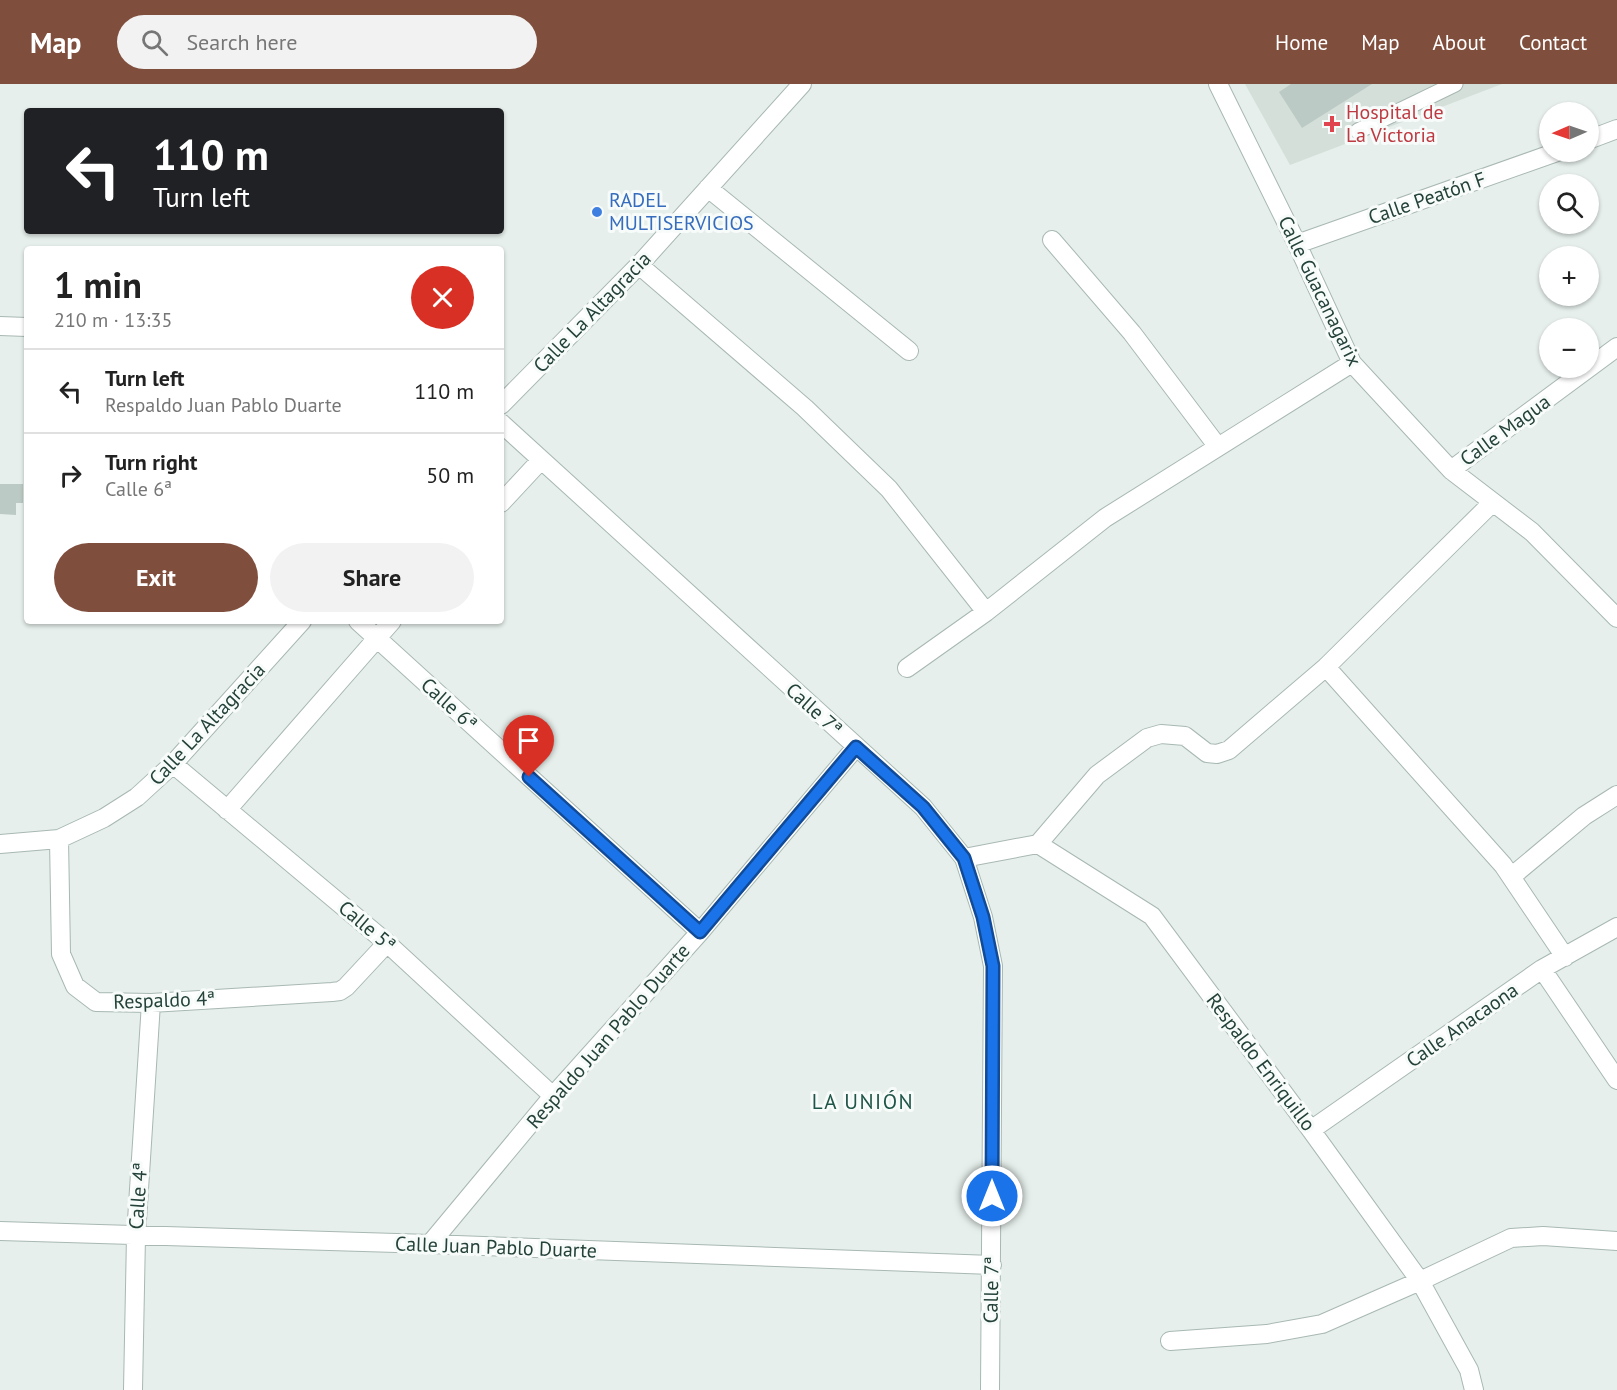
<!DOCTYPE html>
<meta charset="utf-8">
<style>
body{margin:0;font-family:"PT Sans",sans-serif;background:#f2f2f2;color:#222;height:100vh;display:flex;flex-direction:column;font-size:22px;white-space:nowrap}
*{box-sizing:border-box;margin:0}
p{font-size:20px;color:#767676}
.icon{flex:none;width:33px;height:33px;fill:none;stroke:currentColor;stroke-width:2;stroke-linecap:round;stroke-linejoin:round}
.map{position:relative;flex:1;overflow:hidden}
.side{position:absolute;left:24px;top:162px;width:480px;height:378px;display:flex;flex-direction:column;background:#fff;border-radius:6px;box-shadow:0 2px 4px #0004}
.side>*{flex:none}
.top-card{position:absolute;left:24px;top:24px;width:480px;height:126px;border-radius:6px;box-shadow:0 2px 4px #0004;background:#202124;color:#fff;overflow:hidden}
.needle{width:39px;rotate:268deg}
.buttons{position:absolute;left:1539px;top:18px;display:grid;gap:12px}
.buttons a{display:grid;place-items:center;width:60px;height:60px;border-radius:50%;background:#fff;box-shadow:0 2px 4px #0004;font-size:30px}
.pin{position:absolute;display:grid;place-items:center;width:51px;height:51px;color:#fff;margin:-62px -26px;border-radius:50% 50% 50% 0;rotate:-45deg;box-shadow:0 0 6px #0007}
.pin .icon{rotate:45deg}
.me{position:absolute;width:66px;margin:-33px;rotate:0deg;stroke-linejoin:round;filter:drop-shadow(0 0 4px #0008)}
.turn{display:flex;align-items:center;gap:21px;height:126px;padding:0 30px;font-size:27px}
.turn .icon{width:78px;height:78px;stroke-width:2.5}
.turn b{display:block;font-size:42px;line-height:51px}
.round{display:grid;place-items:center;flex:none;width:63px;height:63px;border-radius:32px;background:#f2f2f2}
.head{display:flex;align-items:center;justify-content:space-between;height:102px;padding:0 30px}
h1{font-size:36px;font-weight:800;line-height:45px}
.action{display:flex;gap:12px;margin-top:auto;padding:12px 30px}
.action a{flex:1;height:69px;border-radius:36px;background:#804e3d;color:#fff;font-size:24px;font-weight:800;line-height:69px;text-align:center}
.action a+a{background:#f2f2f2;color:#222}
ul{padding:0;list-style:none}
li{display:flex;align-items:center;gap:18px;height:84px;padding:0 30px;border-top:2px solid #e0e0e0}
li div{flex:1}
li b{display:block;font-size:22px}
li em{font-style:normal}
header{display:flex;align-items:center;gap:36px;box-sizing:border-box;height:84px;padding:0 30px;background:#804e3d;color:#fff}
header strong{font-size:28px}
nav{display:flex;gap:33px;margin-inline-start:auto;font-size:21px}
.search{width:420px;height:54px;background:#f2f2f2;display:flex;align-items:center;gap:15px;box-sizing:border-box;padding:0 21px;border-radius:33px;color:#767676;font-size:22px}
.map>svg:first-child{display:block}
.built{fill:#d4dfda}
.building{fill:#bbcac4}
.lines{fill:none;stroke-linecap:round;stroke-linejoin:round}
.lane-casing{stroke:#a8b8b2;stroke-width:17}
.street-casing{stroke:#a8b8b2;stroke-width:20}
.lane{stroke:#fff;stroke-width:15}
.street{stroke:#fff;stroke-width:18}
.route-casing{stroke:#114b97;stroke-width:15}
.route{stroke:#1a73e8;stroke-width:10}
.health-dot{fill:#e0444e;stroke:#f7fbf9;stroke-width:2}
.shop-dot{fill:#3f7fe0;stroke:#f7fbf9;stroke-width:2}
.labels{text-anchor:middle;stroke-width:6;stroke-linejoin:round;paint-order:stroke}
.health-label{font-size:20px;fill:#be3a42;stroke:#f7fbf9;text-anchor:start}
.street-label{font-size:20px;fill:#24423a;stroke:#f7fbf9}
.shop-label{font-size:20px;fill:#366cbe;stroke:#f7fbf9;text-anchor:start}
.neighbourhood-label{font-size:21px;letter-spacing:1.5px;fill:#1f5548;stroke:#f7fbf9}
</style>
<header>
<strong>Map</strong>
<div class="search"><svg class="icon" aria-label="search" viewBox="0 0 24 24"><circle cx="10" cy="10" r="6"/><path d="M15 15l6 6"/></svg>Search here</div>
<nav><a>Home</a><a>Map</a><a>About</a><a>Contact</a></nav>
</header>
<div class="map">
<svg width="1617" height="1306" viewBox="0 0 1617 1306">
<rect width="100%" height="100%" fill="#e6efeb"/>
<!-- built -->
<path class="built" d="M1245,0H1502L1290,81Z"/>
<!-- building -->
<path class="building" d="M1291,0H1372L1302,44L1279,8Z
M0,400H23V419H16V431L0,430Z"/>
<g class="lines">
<defs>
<path id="lane" d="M1358,47L1455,0"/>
<path id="street" d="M1218,0L1297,160L1352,279L1451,386L1532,448L1617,534
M1588,56L1617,45
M708,104L909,267
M1052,156L1132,249L1218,363
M1297,160L1557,68
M639,181L805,324L889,405L986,528
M0,242L27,243
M501,321L639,181L802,0
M501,339L923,723L964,774L983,833L993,882L990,1306
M1451,386L1617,263
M501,419L541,376
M358,537L700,848
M1326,583L1503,781L1565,873
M907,584L986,528L1105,434L1352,279
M173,680L387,859L553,1012
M227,726L392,537
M59,755L61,870L75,902L96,918L151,919L332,908L340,907L346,903L387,859
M0,760L59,755L104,734L137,713L173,680L302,537
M1038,760L1097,691L1147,654L1161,650L1185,652L1207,669L1217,670L1229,666L1326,583L1493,418
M964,774L1038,760L1152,832L1311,1046L1420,1197L1469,1286L1474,1306
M1511,793L1584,732L1617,711
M1542,885L1617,996
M1311,1046L1542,885L1617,843
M0,1147L430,1160L992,1181
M430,1160L553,1012L700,848L856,663
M1170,1257L1267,1250L1322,1240L1420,1197L1511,1154L1543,1152L1617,1157
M133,1306L136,1152L151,919"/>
</defs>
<!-- lane casing -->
<use href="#lane" class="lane-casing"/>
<!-- street casing -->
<use href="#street" class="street-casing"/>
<!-- lane -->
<use href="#lane" class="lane"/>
<!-- street -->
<use href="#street" class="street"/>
</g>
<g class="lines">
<defs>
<path id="route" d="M529,693L700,848L856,663L923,723L964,774L983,833L993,882L992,1112"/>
</defs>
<!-- route casing -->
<use href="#route" class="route-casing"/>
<!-- route -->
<use href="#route" class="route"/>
</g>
<!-- markers -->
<path class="health-dot" d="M1329 31h6v6h6v6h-6v6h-6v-6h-6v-6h6z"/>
<circle class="shop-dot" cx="597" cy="128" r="6"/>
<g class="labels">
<!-- health labels -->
<g class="health-label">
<text x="1346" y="35">Hospital de<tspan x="1346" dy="23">La Victoria</tspan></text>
</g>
<!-- street labels -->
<g class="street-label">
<text transform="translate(1427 114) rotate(-19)" y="7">Calle Peatón F</text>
<text transform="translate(1320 207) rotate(64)" y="7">Calle Guacanagarix</text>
<text transform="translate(592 228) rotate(-46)" y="7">Calle La Altagracia</text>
<text transform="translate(1505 346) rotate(-36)" y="7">Calle Magua</text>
<text transform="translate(449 620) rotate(42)" y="7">Calle 6ª</text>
<text transform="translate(814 625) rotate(42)" y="7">Calle 7ª</text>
<text transform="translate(207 640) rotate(-47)" y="7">Calle La Altagracia</text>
<text transform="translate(367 842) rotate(40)" y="7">Calle 5ª</text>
<text transform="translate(164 916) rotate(-2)" y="7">Respaldo 4ª</text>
<text transform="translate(1462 941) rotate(-35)" y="7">Calle Anacaona</text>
<text transform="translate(608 952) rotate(-49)" y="7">Respaldo Juan Pablo Duarte</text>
<text transform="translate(1261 978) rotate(53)" y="7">Respaldo Enriquillo</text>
<text transform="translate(138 1112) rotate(-86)" y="7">Calle 4ª</text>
<text transform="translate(496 1163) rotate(2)" y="7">Calle Juan Pablo Duarte</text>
<text transform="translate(991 1206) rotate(-89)" y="7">Calle 7ª</text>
</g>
<!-- shop labels -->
<g class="shop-label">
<text x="609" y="123">RADEL<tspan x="609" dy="23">MULTISERVICIOS</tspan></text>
</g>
<!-- neighbourhood labels -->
<g class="neighbourhood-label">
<text x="863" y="1025">LA UNIÓN</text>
</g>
</g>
</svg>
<div class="buttons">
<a><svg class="needle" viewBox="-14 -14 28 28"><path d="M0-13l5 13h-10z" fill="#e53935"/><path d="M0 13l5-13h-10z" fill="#767676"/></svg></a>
<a><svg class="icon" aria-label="search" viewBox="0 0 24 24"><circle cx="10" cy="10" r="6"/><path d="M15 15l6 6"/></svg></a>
<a>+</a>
<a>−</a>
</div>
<div class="pin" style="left:529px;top:693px;background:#d93025"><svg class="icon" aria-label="arrive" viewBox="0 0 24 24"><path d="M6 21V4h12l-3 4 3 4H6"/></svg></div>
<svg class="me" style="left:992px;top:1112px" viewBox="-20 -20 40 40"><circle r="17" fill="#1a73e8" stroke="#fff" stroke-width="3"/><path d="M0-11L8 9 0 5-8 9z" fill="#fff"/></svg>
<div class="top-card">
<div class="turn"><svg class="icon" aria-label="left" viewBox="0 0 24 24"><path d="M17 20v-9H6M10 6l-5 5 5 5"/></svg><div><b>110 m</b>Turn left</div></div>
</div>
<section class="side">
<div class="head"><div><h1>1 min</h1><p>210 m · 13:35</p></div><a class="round" style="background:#d93025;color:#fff"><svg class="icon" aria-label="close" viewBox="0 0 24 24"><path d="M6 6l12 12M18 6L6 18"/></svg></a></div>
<ul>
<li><svg class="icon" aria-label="left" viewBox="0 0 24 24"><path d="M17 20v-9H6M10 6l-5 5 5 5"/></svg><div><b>Turn left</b><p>Respaldo Juan Pablo Duarte</p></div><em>110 m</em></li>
<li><svg class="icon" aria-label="right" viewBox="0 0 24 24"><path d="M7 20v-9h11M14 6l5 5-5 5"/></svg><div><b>Turn right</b><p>Calle 6ª</p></div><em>50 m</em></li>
</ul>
<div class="action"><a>Exit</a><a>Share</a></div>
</section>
</div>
